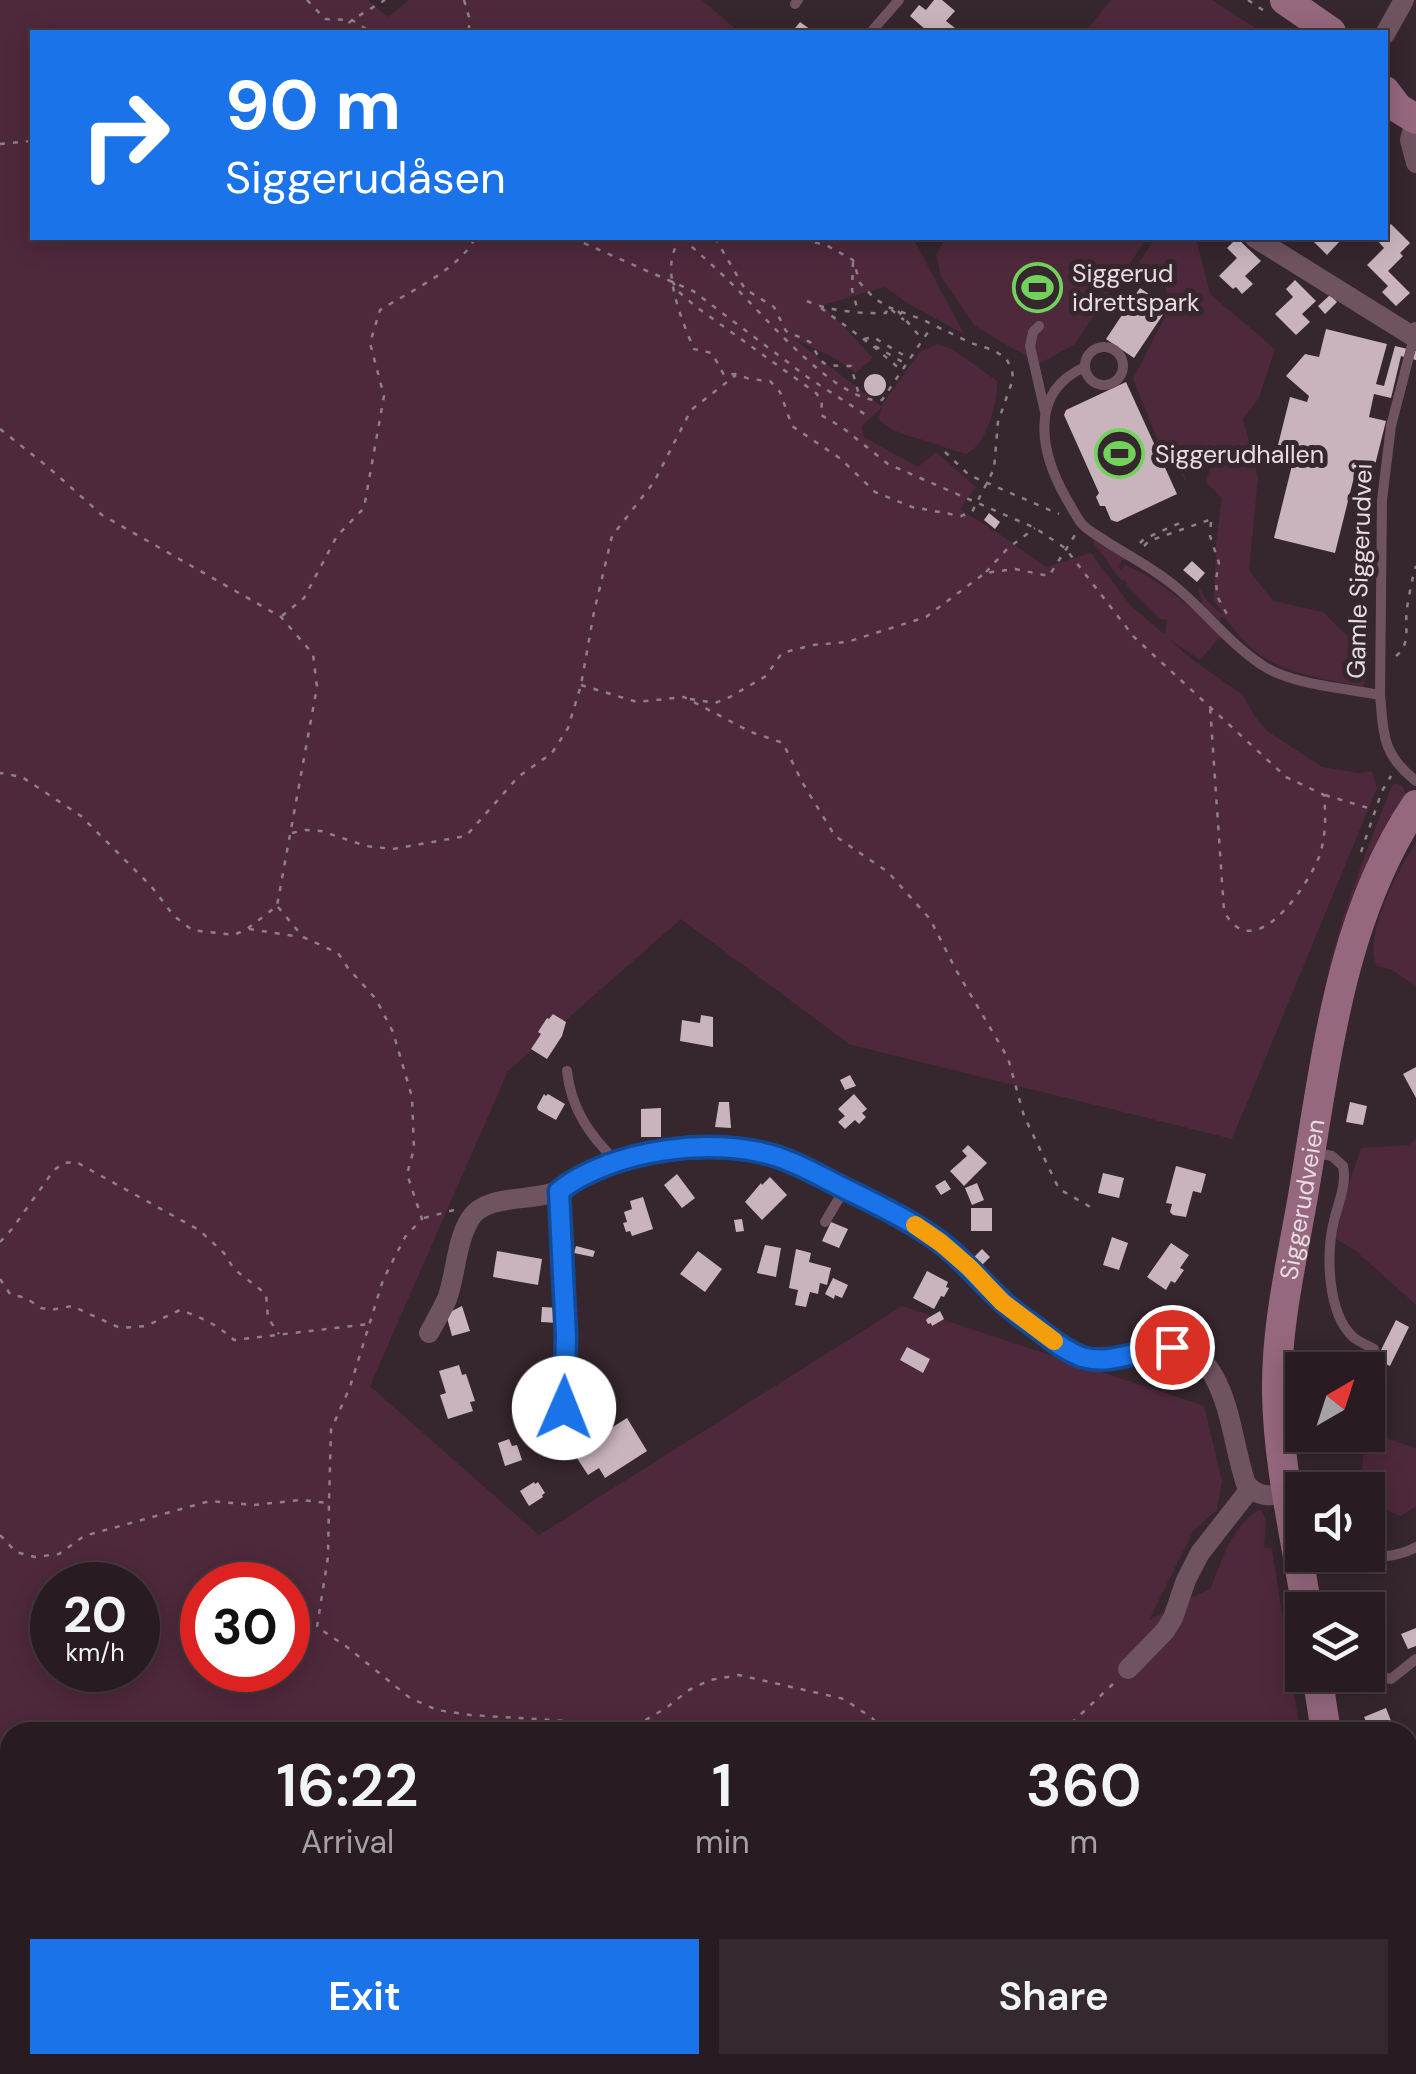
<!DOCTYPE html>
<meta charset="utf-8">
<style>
body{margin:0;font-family:"DM Sans",sans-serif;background:#34292f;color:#f1f3f6;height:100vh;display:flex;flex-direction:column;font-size:38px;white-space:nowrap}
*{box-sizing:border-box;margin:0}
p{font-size:32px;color:#a5a1a5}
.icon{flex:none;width:55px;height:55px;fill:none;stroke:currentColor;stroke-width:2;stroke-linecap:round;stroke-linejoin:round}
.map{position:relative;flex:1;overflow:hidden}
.side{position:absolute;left:0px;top:1722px;width:1418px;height:352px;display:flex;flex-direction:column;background:#281c22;border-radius:30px 30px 0 0;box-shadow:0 5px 25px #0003,0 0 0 2px #443a40}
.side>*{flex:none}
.guide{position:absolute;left:30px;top:30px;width:1358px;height:210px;border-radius:0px;box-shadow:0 5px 25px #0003,0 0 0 2px #443a40;background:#1a73e8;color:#fff;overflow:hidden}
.needle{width:65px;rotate:39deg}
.fabs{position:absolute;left:1285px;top:1352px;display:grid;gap:20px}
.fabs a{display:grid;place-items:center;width:100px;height:100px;border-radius:0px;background:#281c22;box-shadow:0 5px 25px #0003,0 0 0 2px #443a40;font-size:50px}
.speed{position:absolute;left:30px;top:1562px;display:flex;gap:20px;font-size:50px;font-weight:700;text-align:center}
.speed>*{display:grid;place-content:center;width:130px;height:130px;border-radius:50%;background:#281c22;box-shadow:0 5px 25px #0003,0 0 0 2px #443a40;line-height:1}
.speed small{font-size:25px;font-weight:400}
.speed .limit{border:15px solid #d22;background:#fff;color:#111}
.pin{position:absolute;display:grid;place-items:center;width:85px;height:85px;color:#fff;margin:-42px;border:5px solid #fff;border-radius:50%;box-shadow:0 2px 10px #0007}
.me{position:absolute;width:110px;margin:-55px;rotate:1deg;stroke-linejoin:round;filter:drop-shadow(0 0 8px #0008)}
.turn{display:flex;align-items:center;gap:35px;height:210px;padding:0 30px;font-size:45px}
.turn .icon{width:130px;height:130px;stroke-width:2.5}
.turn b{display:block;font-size:70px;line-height:85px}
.eta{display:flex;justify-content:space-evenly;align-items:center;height:170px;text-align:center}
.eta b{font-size:60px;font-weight:600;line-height:70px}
.button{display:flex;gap:20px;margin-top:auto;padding:20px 30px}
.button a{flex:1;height:115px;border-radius:0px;background:#1a73e8;color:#fff;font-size:40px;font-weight:600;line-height:115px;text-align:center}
.button a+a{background:#34292f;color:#f1f3f6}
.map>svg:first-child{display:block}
.green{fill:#4e293b;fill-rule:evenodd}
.building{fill:#c9b4bd}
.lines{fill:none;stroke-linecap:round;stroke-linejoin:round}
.path{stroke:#8e8086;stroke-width:2.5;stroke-dasharray:5 8;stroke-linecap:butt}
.lane{stroke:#705360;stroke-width:10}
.street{stroke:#705360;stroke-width:20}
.secondary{stroke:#96687e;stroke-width:30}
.route-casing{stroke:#114b97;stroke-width:25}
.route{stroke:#1a73e8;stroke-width:18}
.slow{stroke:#f59e0b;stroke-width:18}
.labels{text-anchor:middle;stroke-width:10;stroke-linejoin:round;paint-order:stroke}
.poi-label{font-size:25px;fill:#e7dce0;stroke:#36262e;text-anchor:start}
.street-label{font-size:25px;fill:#e7dce0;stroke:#36262e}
</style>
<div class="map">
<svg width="1416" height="2074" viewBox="0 0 1416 2074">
<rect width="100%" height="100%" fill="#36262e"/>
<!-- green -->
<path class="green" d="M0,0H368L388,17L409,0H702L739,32H32V238H913L964,334L909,304L885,287L823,305L873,358L856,373L834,358L793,338L881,406L920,352L937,344L952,349L997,381C998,403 987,445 966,454C954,451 944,447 933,443C914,437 893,434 879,419L881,408L862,426L864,437L918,467L936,452L976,487L960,509L998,533L1046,567L1091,553L1131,606L1165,635L1167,620L1160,619L1128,587L1125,580H1121L1092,541L1098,540L1129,559L1122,560L1119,567L1120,571L1125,565C1158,579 1196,610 1222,635L1200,660L1169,639L1190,658L1243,695L1253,714L1267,731L1322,767L1359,773L1372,771L1377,788L1232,1139L849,1044L681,919L508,1071L370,1386L539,1535L902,1306L1204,1406L1222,1481L1217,1510L1193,1531L1149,1620L1211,1588C1222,1560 1232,1524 1261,1509L1266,1520L1264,1548H1272L1300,1732H10V2065L1350,2066L1333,2074H0ZM52,1585H138V1670H52ZM202,1585H288V1670H202Z
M1111,0H1212L1262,32H1085Z
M946,238H1147L1075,344L1039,364L975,326L941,277L936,254Z
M1155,238H1196L1210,294L1275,349L1259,398L1243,419L1258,478L1249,570L1273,601L1323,612L1371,659L1363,687C1303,674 1262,673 1225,617L1220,618V621L1203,606L1198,586L1208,602L1224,616L1214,600L1216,543L1222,498L1206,482L1211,465L1199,448L1181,463L1186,481L1160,445L1133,379L1170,307L1165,287L1139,262Z
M1395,783L1403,787L1407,796L1301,1155H1294L1329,967C1345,905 1368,846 1392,786Z
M1416,843V986L1392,970L1377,966C1362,938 1399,867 1416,843Z
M1416,1138V1305L1356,1251L1336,1239L1345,1195L1361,1148L1409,1145Z
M1388,1439L1416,1448V1506L1401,1516L1371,1504L1368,1506V1490H1361L1363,1456L1371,1450L1376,1440Z
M1416,1871V1960L1408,1942V1878Z"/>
<!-- building -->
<path class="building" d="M934,0H942L955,11L946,21L955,28L951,32H924L926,30L910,16L919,5L926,10Z
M800,22L814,32H792Z
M1391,224L1410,243L1400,253L1403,256L1388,271L1410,293L1396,306L1382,292L1388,286L1367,265L1384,248L1376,239L1385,238V230Z
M1237,238L1261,261L1245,276L1253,284L1242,294L1236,287L1233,289L1219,276L1237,258L1227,248Z
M1310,238H1339L1341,240L1327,255Z
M1295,280L1316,301L1302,314L1310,322L1296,335L1275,314L1293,297L1286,289Z
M1140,288L1168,307L1134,358L1106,339Z
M1330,295L1337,302L1325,314L1318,306Z
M1326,329L1387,344L1376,384L1384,386L1395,346L1416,351V360L1401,356L1391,398L1374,394L1369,417L1386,421L1374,469L1357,465L1335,553L1274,538L1296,449L1278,445L1290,397L1307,402L1309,396L1286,376L1305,354L1319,357Z
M864 385a11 11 0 1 1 22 0a11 11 0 1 1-22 0Z
M1126,382L1177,494L1117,522L1111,520L1105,506H1100L1096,497L1099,493L1064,415L1066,410Z
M989,513L1000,522L995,529L984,520Z
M1192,561L1205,573L1197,582L1183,570Z
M553,1014L566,1022L562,1036L547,1059L531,1049L541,1034L538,1032L547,1018L549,1019Z
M701,1015L713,1017V1047L680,1041L682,1020L700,1023Z
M1416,1067V1098L1403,1074Z
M850,1075L856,1086L845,1090L840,1080Z
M544,1094L546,1096L548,1094L565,1104L556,1120L538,1110L537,1107Z
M854,1094L867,1109L862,1113L866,1117L859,1124L855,1120L845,1129L838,1122L845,1116L838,1109Z
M719,1102H729L731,1128L715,1127Z
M1350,1102L1367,1106L1363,1125L1346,1122Z
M661,1108V1137H641V1109Z
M968,1145L987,1163L964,1186L950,1171L967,1156L962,1151Z
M1176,1166L1206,1174L1201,1193L1193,1191L1186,1217L1173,1215L1170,1212L1172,1204L1166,1203Z
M1103,1173L1124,1178L1119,1198L1098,1193Z
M677,1174L695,1198L682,1208L664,1185Z
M770,1177L787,1195L762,1220L745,1202L761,1183L762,1185Z
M945,1180L951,1189L941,1195L935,1186Z
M977,1183L984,1200L972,1205L965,1188Z
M643,1197L653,1229L632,1236L630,1231L626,1232L623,1223L627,1222L624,1212L632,1209L630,1201Z
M971,1208H992V1231H971Z
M742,1219L744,1231L736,1232L734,1220Z
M831,1222L848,1229L839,1248L822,1241Z
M1112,1237L1128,1243L1119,1270L1103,1265Z
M1171,1243L1189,1255L1180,1268L1184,1270L1175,1283L1171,1281L1166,1290L1147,1277Z
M765,1245L781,1248L776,1277L757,1273Z
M576,1246L595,1251L593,1257L574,1253Z
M796,1249L811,1253L809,1262L831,1268L827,1285L820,1283L818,1294L810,1292L806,1307L795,1305L798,1290L789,1288Z
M982,1249L990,1257L981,1266L973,1258Z
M497,1251L542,1259L538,1285L493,1277Z
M698,1251L722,1269L705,1292L680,1274Z
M927,1271L948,1282L946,1287L949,1288L944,1297L941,1296L934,1309L913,1298Z
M833,1278L848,1285L842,1298L835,1295L834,1299L825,1294Z
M462,1306L470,1331L452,1336L446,1314Z
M542,1307L560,1308L559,1323L541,1322Z
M940,1311L944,1319L932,1326L931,1323L928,1324L926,1320L928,1318Z
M1396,1320L1409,1327L1390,1366L1376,1360Z
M907,1347L930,1359L923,1373L900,1360Z
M459,1365L462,1375L466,1374L475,1401L470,1402L473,1411L448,1419L440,1395L446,1393L439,1371Z
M627,1418L647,1451L605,1478L599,1468L588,1475L573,1452Z
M509,1439L512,1446L517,1445L522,1460L505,1466L498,1443Z
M534,1482L535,1484L538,1482L545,1493L542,1495L543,1497L529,1506L520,1491Z
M1416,1628V1646L1408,1649L1401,1634Z
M1368,1648L1378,1654L1372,1664L1368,1662Z
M1386,1708L1393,1726L1378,1732H1371L1364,1717Z"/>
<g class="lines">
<!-- path -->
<path class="path" d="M307,0L325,19L352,20L371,32
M464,0L469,17V32
M1248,0L1263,10
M339,32L352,20L385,0
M0,144L32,141
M572,238L693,291L810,379L866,415
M682,238C700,254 718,270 735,287C764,316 839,405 882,400L932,326
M683,238C656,260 682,321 694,349L712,353L724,375L735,374L750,379L770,381L780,392L792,426L841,459L875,492L912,507L961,516L972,512L994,469L998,422L1013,379L1012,370L1006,358L993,350L971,343L921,319L888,307L874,298L860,283L853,260L826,245L795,238
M715,238L745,289L774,307L786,331L810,342C826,369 820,365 851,366L859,395
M853,262L852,290L858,311
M672,281L679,292L695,306L816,393L822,401L821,415L843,428L888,464L1035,528L1065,548L1134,637L1286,777L1324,795C1326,816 1326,837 1319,857C1307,887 1253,968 1224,911L1210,706
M807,301C828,311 863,314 886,313L888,307L904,320
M821,308L873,346L901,370
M898,311L922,339
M864,339L873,337L910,359
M875,346L906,364
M0,429L48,467L102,515L281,617L313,654L317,687L277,906L247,929L234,935L192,930L174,916L151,886L81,816L22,777L0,773
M945,452L969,475L1059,514
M1211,522L1210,536L1219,563L1216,579L1217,596L1228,616
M1140,543L1144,539L1182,522
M1144,546L1149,541L1209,520
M986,572L1008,548L1035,528
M282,616L304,598L337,536L364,508L384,396L370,343L380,310C409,292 461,268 475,238
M1396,656C1412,643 1404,626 1407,608C1409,596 1412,578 1416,566
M581,685L637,702L684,697L751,732L783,743L802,782L835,836L888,872L930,919L956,970L1008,1058L1024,1116L1059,1189L1094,1209
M690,699L715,703L730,697L766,676L782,653L813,645L847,642L926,617L985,573L1015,569L1049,576L1075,535
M1325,795L1375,810
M292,833L305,830L321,831L366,846L393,849L466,836L518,777L552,753L568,728L581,685L594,612L612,536L654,482L691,410L736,375
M1361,852L1382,791L1391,776
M278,907L303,937L338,953L348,968L376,999L393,1032L412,1097L414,1149L407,1174L422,1219L405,1237L383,1280L350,1387L331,1430L329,1502
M249,929L300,937
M424,1218L454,1210
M0,1242L12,1229L54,1170L64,1163L76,1162L199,1230L224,1253L234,1269L266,1294L268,1318L279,1334
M0,1279L10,1294L26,1298L41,1308L51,1310L72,1306L120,1328L146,1326L180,1310C201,1317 218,1325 234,1340L369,1324
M0,1535L16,1552L35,1557L59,1554L84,1536L210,1501L254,1505L300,1500L329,1503L328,1557L317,1627L347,1647L410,1698L437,1710L470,1715L567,1721L609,1730L632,1728L666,1708L689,1690L710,1680L739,1675L844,1699L872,1718L886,1732
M1289,1625L1295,1662
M1062,1732L1113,1684"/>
<!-- lane -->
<path class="lane" d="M795,4L798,0
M871,32L899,0
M1039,326L1033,332L1030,346L1045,412
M1085 366a19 19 0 1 1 38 0a19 19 0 1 1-38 0Z
M1085,367C1027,392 1041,454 1066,498C1071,506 1076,517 1082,524C1086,529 1095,534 1101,538C1126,555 1154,568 1177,588C1206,612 1230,644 1262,665C1291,685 1345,688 1380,695C1384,736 1382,754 1416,781
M1380,695L1382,500L1391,426L1414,337
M567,1071C571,1109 590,1136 617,1162
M1312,1152L1332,1156L1343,1166C1347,1185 1338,1203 1334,1221C1326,1253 1327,1313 1353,1337C1359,1342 1367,1345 1374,1349
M825,1222L844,1190
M1300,1561C1335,1555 1387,1564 1416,1547
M1368,1671L1380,1677L1391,1679L1416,1659"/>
<!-- street -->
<path class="street" d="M1385,34L1404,0
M1416,118L1410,140L1416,163
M1255,238L1414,337L1416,332
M559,1191L566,1336L564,1445
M429,1333C435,1322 442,1310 447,1299C456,1274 456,1242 470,1219C486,1192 538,1203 562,1189C587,1174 616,1160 645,1153C654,1150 665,1150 675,1149C726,1145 768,1149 815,1172C827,1177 837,1185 848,1191C880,1207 912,1221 941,1243C963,1260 980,1282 1001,1301C1017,1316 1037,1329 1055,1342C1065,1350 1076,1357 1089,1359C1134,1366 1181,1319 1213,1375C1232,1408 1234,1449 1246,1484C1258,1498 1271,1496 1288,1494
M1128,1669L1165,1631L1173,1618L1186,1580L1200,1553L1250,1489"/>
<!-- secondary -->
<g class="secondary">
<path d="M1285,0L1331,32"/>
<path d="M1385,91L1398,108L1416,119"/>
<path id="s1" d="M1307,1610C1296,1538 1278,1465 1277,1392C1276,1326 1292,1260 1303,1196C1326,1063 1339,920 1416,805"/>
<path d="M1317,1675L1326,1732"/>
<path d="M1380,2065L1383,2074"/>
</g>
</g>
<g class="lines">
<defs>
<path id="route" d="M564,1408L566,1336L559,1191C613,1149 714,1136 778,1157C805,1166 828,1181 854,1193C884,1208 913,1222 940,1242C963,1259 980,1281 1001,1300C1013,1312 1029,1322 1043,1333C1055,1342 1067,1352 1082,1357C1111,1366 1142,1348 1172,1347"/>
</defs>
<!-- route casing -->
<use href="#route" class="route-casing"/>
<!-- route -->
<use href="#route" class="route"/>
<!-- slow -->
<path class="slow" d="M915,1225L941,1243L970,1268L1002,1302L1054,1341"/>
</g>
<!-- icons -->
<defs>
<symbol id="stadium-ring" viewBox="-11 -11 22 22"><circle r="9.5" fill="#36262e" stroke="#73d25c" stroke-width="1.5"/><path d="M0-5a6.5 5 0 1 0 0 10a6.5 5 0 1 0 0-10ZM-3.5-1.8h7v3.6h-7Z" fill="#73d25c"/></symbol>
</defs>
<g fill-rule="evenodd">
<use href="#stadium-ring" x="1010" y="260" width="55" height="55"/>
<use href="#stadium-ring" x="1092" y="426" width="55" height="55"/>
</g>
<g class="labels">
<!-- poi labels -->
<g class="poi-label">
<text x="1072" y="282">Siggerud<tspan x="1072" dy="29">idrettspark</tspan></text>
<text x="1155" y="463">Siggerudhallen</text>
</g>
<!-- street labels -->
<g class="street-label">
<text transform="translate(1359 571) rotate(-88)" y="9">Gamle Siggerudvei</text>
<text dy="9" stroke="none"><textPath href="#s1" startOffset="415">Siggerudveien</textPath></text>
</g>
</g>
</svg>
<div class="fabs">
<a><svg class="needle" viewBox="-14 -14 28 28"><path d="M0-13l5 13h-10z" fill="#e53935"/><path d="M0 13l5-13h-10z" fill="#a5a1a5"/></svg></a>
<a><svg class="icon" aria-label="sound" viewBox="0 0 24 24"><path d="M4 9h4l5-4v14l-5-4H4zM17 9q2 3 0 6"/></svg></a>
<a><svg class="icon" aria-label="layers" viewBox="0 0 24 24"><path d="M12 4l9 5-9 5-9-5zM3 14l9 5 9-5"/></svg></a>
</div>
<div class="speed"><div>20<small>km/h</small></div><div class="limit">30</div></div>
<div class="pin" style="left:1172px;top:1347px;background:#d93025"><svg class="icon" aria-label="arrive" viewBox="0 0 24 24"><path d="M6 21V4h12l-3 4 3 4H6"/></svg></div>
<svg class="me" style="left:564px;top:1408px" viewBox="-20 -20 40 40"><circle r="19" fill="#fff"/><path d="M0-13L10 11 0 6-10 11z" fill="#1a73e8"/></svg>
<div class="guide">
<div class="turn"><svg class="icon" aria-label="right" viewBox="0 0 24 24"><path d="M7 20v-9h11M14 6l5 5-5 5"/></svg><div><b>90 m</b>Siggerudåsen</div></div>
</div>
<section class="side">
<div class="eta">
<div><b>16:22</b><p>Arrival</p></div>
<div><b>1</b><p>min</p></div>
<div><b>360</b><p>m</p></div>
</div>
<div class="button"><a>Exit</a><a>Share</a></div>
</section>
</div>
